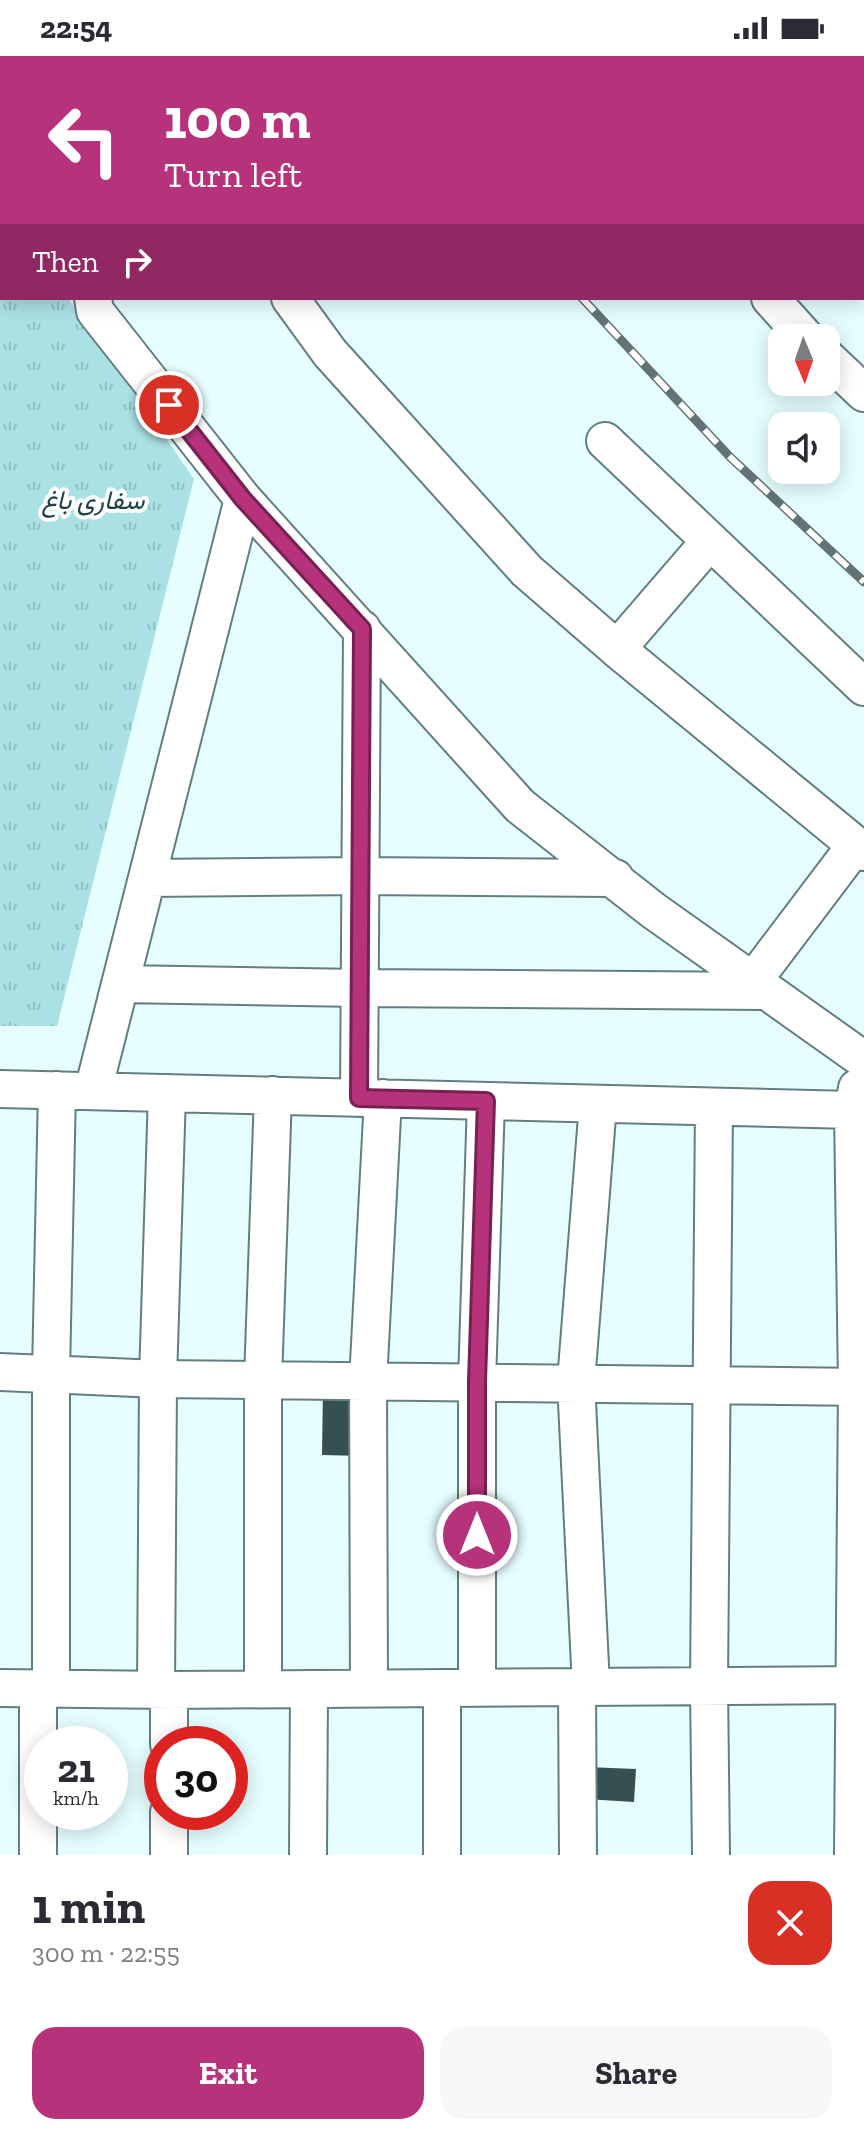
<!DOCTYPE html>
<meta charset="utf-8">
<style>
body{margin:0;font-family:"Zilla Slab",Vazirmatn,serif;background:#f7f7f7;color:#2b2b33;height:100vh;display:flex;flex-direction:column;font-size:30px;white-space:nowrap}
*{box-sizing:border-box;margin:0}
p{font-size:26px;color:#7c7c81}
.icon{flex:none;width:44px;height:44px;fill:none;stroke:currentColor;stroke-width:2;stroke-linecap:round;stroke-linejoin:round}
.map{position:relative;height:1799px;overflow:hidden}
.drawer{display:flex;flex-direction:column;background:#fff;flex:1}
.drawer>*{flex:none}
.hud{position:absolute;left:0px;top:0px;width:864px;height:244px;box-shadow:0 4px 20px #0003;background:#b6337c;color:#fff;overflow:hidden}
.needle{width:52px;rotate:178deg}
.controls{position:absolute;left:768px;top:268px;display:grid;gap:16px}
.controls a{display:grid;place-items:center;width:72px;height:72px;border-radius:16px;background:#fff;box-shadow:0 4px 20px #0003;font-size:40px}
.speed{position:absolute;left:24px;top:1670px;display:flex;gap:16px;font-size:40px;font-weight:700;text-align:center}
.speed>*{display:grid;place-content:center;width:104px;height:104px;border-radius:50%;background:#fff;box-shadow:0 4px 20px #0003;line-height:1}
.speed small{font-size:20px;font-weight:400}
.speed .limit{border:12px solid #d22;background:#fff;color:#111}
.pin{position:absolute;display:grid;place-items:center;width:68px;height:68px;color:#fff;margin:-34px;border:4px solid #fff;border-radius:50%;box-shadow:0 2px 8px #0007}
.me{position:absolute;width:88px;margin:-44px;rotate:0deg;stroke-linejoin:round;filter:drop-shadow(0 0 6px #0008)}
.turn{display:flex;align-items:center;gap:28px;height:168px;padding:0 32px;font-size:36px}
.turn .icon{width:104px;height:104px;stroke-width:2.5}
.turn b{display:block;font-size:56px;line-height:68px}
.then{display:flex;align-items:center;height:76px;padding:0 32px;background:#0003;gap:16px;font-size:30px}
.round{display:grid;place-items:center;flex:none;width:84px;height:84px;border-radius:24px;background:#f7f7f7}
.headline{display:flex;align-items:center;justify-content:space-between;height:136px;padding:0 32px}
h1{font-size:48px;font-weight:800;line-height:60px}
.action{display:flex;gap:16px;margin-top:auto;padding:16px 32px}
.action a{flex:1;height:92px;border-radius:24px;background:#b6337c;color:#fff;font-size:32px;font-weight:800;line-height:92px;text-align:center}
.action a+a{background:#f7f7f7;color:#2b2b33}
.status{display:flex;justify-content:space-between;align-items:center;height:56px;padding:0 40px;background:#fff;direction:ltr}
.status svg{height:22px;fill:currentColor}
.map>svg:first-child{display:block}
.park{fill:url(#park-tufts)}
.building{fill:#365051}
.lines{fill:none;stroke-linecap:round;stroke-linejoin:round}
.minor-casing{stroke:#637e7f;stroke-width:40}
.minor{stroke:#fff;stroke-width:36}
.rail-casing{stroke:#637374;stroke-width:9}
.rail{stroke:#fff;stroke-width:6;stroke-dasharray:18;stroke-linecap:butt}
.route-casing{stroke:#762151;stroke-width:20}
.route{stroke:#b6337c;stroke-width:14}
.labels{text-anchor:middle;stroke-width:8;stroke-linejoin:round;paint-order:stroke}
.park-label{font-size:26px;font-style:italic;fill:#1e4245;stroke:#fff}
</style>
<div class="status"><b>22:54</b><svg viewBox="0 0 49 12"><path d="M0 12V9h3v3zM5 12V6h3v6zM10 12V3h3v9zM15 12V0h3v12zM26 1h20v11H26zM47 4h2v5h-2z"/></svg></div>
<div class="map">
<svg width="864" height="1799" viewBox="0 0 864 1799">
<defs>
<pattern id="park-tufts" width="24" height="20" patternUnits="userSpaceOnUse" patternTransform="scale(2)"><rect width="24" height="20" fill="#aae1e4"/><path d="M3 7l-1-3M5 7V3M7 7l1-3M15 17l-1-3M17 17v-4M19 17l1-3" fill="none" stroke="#91c0c3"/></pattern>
</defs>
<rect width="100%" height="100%" fill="#e6feff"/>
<!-- park -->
<path class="park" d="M0,65L2,242H68L194,423L57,970H0Z"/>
<!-- building -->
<path class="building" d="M323,1333H363L362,1400L322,1399Z
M587,1711L636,1713L634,1746L585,1743Z"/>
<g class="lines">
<defs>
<path id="minor" d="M7,0L8,2
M286,0L287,2
M551,0L553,2
M147,2L150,0
M93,242L95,255L243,443L520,750L654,855L864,1004
M290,242L330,297L527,515L617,593
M770,242L806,282
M826,301L864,337
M605,385L864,631
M710,485L617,593L864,796
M147,822L361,820L615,822
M753,925L855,790
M120,928L360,932L767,935
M0,1033L853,1054
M93,1035L243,443
M359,1042L362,573
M0,1316L158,1323L864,1331
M591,1630L576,1326L598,1048
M477,1631V1326L486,1045
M577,1631L578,1799
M0,1632L169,1634L864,1629
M369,1632L368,1326L383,1042
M38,1633V1799
M51,1633V1317L57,1034
M263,1633V1324L273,1039
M156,1634L158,1323L167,1037
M169,1688V1634
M169,1799V1756
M308,1799L309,1633
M442,1799V1632
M711,1799L709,1630L714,1051
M853,1799L857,1330L853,1054L857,1032"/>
</defs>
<!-- minor casing -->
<use href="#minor" class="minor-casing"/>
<!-- minor -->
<use href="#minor" class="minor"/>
<defs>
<path id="rail" d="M401,0L402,2
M582,242L730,401L864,526"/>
</defs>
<!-- rail casing -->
<use href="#rail" class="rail-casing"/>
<!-- rail -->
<use href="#rail" class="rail"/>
</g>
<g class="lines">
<defs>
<path id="route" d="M169,349L243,443L362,573L359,1042L486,1045L477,1326V1479"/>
</defs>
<!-- route casing -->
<use href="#route" class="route-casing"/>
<!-- route -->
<use href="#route" class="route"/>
</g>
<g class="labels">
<!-- park labels -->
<g class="park-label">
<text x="93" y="453">سفاری باغ</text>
</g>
</g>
</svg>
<div class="controls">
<a><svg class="needle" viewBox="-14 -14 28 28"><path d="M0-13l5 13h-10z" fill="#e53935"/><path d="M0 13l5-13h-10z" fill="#7c7c81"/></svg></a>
<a><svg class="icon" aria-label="sound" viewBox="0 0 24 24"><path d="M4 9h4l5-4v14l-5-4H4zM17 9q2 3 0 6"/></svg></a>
</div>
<div class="speed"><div>21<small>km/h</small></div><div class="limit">30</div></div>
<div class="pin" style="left:169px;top:349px;background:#d93025"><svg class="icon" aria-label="arrive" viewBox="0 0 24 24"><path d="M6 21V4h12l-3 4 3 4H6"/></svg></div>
<svg class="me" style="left:477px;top:1479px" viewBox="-20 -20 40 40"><circle r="17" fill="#b6337c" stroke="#fff" stroke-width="3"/><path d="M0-11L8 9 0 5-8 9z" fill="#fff"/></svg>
<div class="hud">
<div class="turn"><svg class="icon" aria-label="left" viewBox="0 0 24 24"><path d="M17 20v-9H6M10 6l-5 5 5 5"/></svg><div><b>100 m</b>Turn left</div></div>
<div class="then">Then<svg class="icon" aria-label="right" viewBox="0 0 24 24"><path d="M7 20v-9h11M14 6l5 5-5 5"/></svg></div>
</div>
</div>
<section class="drawer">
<div class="headline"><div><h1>1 min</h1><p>300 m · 22:55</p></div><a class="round" style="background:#d93025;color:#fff"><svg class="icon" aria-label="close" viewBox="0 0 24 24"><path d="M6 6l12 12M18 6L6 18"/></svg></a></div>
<div class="action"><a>Exit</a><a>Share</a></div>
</section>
